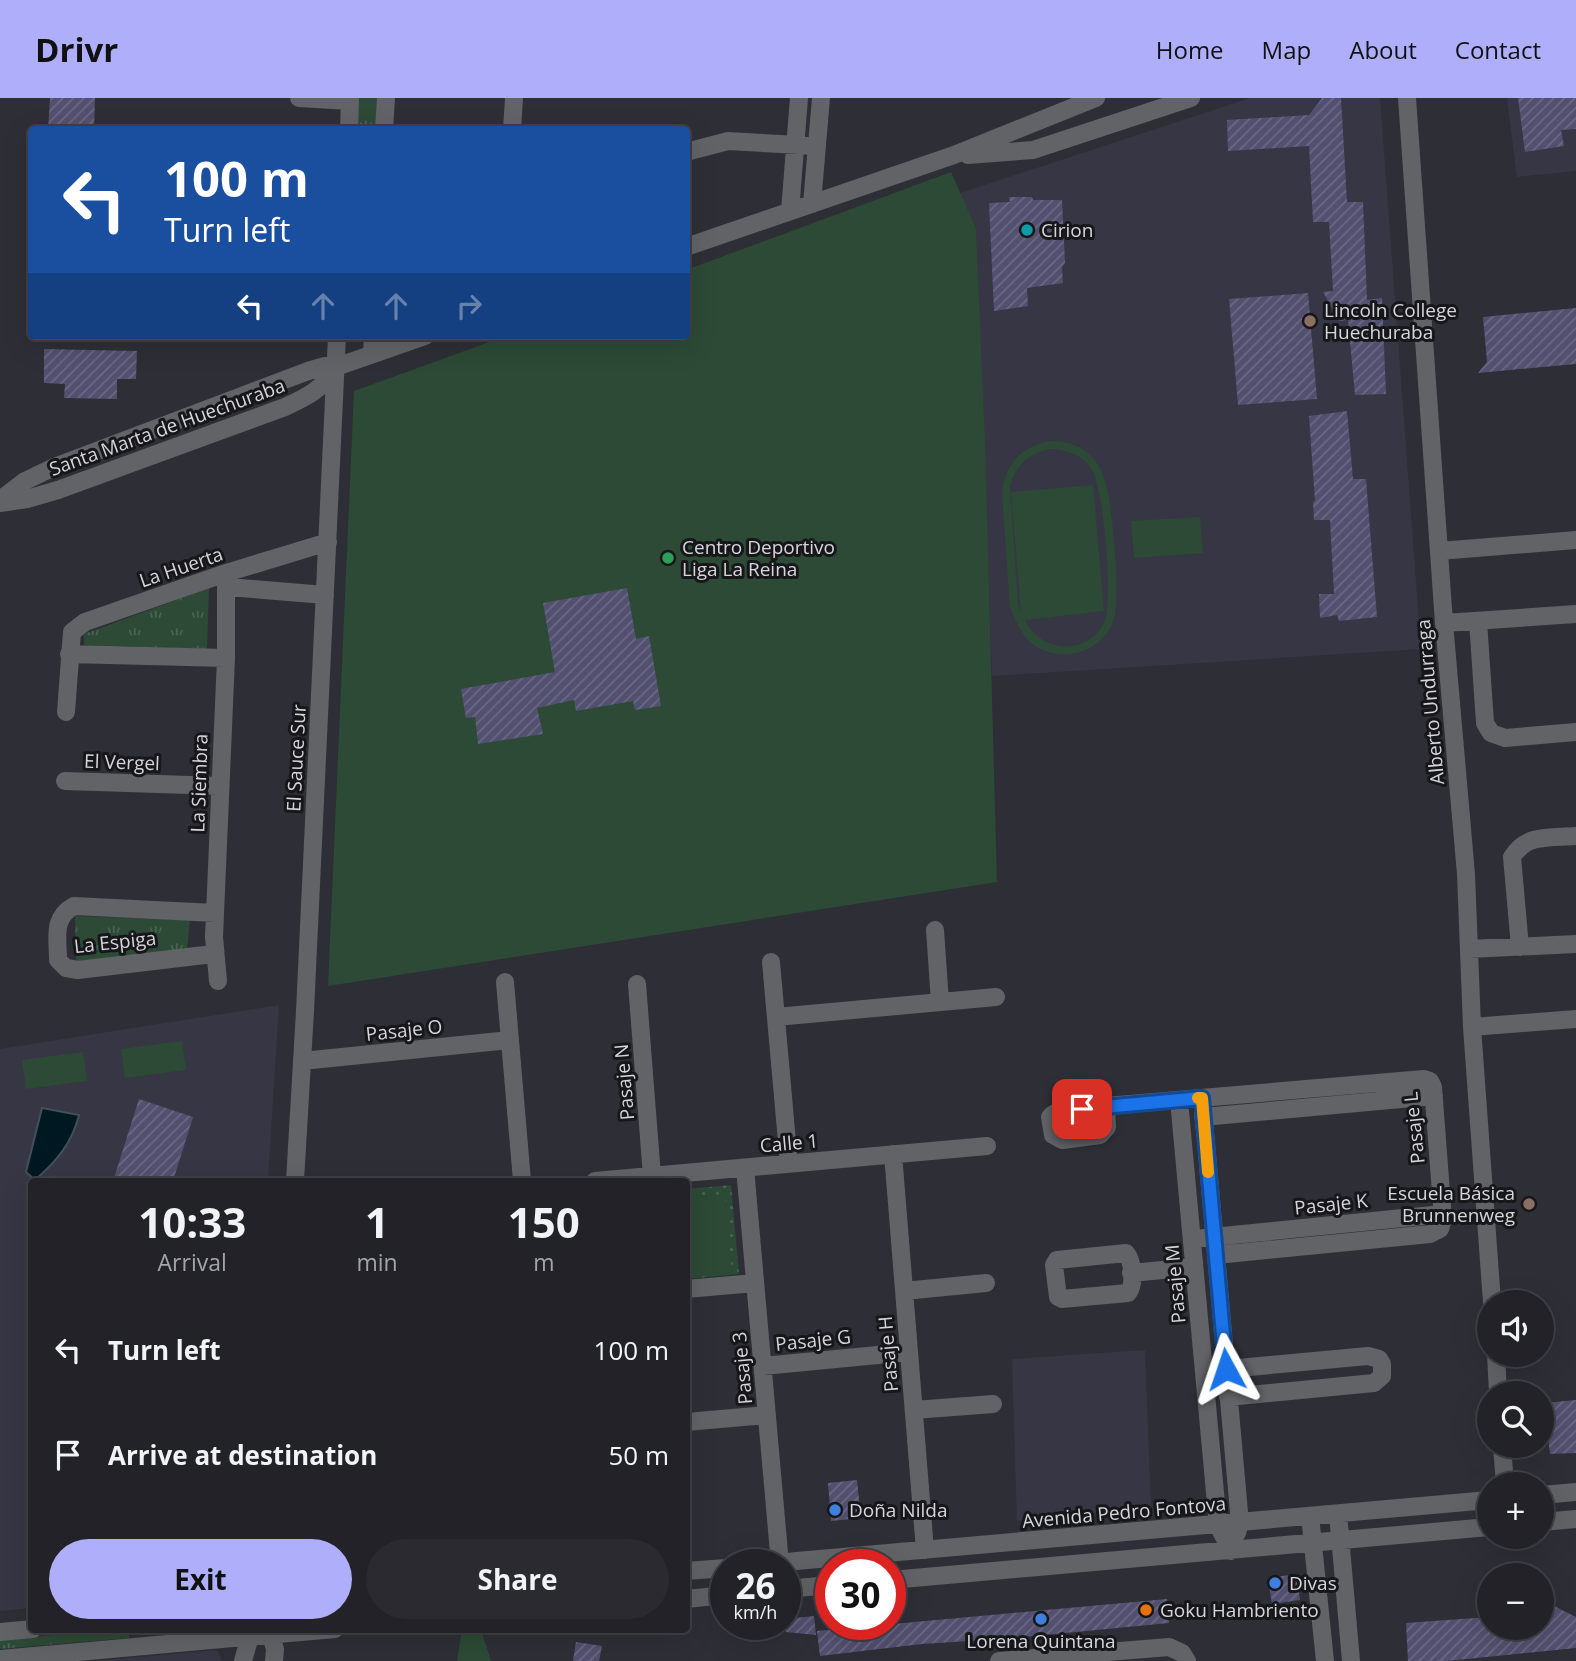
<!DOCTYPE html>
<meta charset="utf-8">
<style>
body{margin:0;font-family:"Open Sans",sans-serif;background:#2a2a30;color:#f1f3f6;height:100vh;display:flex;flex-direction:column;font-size:26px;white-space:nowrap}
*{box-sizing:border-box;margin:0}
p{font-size:23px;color:#a2a4a8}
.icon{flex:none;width:38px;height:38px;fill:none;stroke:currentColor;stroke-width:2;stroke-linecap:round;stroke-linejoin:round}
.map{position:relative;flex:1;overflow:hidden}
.sheet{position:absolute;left:28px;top:1080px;width:662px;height:455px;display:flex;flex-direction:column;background:#222228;border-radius:7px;box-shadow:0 7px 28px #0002,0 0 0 2px #3f3f45}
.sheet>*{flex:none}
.hud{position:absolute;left:28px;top:28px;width:662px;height:214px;border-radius:7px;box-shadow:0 7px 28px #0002,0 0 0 2px #3f3f45;background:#1a4fa0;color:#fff;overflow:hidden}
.fabs{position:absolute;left:1477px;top:1192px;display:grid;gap:14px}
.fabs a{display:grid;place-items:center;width:77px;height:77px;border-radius:50%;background:#222228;box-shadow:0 7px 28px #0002,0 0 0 2px #3f3f45;font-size:35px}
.speed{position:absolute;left:710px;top:1451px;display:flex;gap:14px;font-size:35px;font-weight:700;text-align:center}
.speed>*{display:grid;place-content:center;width:91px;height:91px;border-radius:50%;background:#222228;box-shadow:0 7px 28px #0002,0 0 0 2px #3f3f45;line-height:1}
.speed small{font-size:18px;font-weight:400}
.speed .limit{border:10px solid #d22;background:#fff;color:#111}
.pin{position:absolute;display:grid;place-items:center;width:60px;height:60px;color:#fff;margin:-30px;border-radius:14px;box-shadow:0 4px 10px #0006}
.me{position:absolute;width:77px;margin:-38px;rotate:355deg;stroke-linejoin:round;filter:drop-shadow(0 0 5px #0008)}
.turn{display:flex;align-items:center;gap:24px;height:147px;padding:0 21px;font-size:32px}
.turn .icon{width:91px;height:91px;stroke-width:2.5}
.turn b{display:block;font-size:49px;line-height:60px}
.lanes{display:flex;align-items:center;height:66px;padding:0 21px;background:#0003;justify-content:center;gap:35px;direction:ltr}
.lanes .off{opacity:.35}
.eta{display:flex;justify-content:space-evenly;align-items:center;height:119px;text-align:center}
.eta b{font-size:42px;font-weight:700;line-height:49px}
.cta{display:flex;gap:14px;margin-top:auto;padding:14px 21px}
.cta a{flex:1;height:80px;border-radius:42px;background:#afaefa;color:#111;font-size:28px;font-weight:700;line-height:80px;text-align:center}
.cta a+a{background:#2a2a30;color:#f1f3f6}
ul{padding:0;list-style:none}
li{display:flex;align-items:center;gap:21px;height:105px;padding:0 21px}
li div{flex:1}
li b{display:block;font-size:26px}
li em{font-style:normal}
header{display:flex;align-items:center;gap:42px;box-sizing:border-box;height:98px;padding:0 35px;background:#afaefa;color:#111}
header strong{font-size:33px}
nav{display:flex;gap:38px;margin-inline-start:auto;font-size:24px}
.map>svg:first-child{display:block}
.built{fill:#373644}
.grass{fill:url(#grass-tufts)}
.park{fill:url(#park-dots)}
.pitch{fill:#2c4a36;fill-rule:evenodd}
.water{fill:#001822;stroke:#405159;stroke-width:2}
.building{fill:url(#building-hatch)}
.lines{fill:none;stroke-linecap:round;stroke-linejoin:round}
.minor{stroke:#616367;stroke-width:18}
.route-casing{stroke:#114b97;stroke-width:18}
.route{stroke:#1a73e8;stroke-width:12}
.slow{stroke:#f59e0b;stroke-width:12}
.culture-dot{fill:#0f9aa8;stroke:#17171a;stroke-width:2.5}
.education-dot{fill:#8d6e63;stroke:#17171a;stroke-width:2.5}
.leisure-dot{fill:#2e9e5b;stroke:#17171a;stroke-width:2.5}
.shop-dot{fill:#3f7fe0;stroke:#17171a;stroke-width:2.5}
.food-dot{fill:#e8710a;stroke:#17171a;stroke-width:2.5}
.labels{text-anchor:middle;stroke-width:6;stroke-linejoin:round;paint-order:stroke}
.poi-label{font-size:19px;fill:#d5d5da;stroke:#17171a;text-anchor:start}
.street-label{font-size:19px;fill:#d5d5da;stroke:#17171a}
</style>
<header>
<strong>Drivr</strong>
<nav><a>Home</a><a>Map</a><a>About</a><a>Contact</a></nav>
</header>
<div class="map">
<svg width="1576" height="1563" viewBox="0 0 1576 1563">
<defs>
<pattern id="grass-tufts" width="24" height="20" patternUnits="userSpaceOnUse" patternTransform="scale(1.75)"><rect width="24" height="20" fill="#2c4a36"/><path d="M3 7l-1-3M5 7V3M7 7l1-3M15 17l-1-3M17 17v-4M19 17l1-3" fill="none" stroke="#4a6352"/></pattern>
<pattern id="park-dots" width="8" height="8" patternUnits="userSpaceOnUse" patternTransform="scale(1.75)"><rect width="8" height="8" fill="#2c4a36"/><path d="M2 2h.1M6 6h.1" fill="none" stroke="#4a6352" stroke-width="1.8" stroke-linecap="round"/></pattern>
<pattern id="building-hatch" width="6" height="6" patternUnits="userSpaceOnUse" patternTransform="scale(1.75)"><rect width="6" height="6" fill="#52506f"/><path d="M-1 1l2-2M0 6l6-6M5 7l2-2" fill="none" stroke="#6a6883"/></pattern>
</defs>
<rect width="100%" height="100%" fill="#2e2e36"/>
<!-- built -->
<path class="built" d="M1250,0H1380L1421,551L992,578L976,130L960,95Z
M1507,0H1576V73L1517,79Z
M279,907L268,1083H32L31,1510L0,1513V951Z
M1145,1252L1151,1410L1017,1423L1012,1261Z
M217,1552L222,1563H95Z"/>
<!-- grass -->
<path class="grass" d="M349,0H382L380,31L347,32Z
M209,490L207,551L84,547V536Z
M75,818L190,822L187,851L76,864Z
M120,1531H128L129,1540L0,1551V1542Z"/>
<!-- park -->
<path class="park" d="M731,1087L739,1176L686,1181V1091Z"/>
<!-- pitch -->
<path class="pitch" d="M951,74L976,130L985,343L997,784L328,888L354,293L506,238H686V172Z
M1051,343C1067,343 1083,348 1094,361C1102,371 1106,383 1108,396C1113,418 1121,505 1113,524C1099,558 1054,567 1028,542C1019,533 1015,520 1010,509L1002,397C1004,367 1021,348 1051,343ZM1051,351C1068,352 1083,357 1092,372C1104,392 1113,501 1105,522C1091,558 1040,556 1025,522L1104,513L1093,387L1011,394L1021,514L1018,507L1010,387C1017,366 1029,355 1051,351Z
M1200,419L1203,455L1134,460L1131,423Z
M182,943L186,972L125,980L121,951Z
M83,954L87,983L26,991L22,962Z
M725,1096L732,1174L686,1178V1099Z
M482,1535L491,1563H457L461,1537Z"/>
<!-- water -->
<path class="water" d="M42,1010L79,1017C72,1045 57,1063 35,1082L26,1074Z"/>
<!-- building -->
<path class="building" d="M50,0H95L94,32H48Z
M1322,0H1341L1347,104H1363L1367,202L1382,200L1386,296L1355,297L1348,222L1339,223L1323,194L1333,193L1329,124H1313L1309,48L1228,53L1227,22L1309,17Z
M1518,0H1576V31L1561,32L1564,48L1525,54Z
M1009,99H1032L1033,102H1062L1065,165L1062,169L1063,185L1027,190L1028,208L994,213L989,105L1010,104Z
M1308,195L1317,301L1238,307L1229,201Z
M1576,210V266L1478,275L1487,264L1483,219Z
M44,251L137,253L136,281H117V301L64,300L65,286L44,285Z
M1347,313L1353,381H1366L1377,519L1339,523L1337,517L1320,520L1319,496H1334L1330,422H1314L1313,404L1315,403L1309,318Z
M627,490L636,541L649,538L661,608L635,612L633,603L576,613L574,602L537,610L543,636L478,646L475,619L466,620L461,591L555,574L543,505Z
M139,1001L193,1019L173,1083H113Z
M1576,1302V1355L1550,1356L1544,1305Z
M857,1382L861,1420L831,1423L828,1385Z
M1297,1476L1300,1502L1272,1506L1268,1480Z
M1167,1501L1169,1525L1014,1540L922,1546L820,1558L817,1533Z
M1546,1504L1576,1519V1550L1447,1563H1408L1406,1525L1489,1519V1530H1542V1512Z
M814,1518L816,1537L786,1534V1521Z
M576,1544L602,1548L599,1563H573Z"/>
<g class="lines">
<!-- minor -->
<path class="minor" d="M299,0L350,3
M1407,0L1444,525L1466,776L1472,929L1492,1204
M349,32L350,0
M384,32L386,0
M512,32L514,0
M686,54L728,43L817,48
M968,57L1033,52L1191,0
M812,106L821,0
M790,113L799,0
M686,149L954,57L1096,0
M372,256L373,238
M0,402L25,383L52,370L308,273L325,268L336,269L425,238
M0,405L27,401L58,392L285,309C307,299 323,291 336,269
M1439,453L1576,442
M228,489L325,497
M1478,523L1485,625L1491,635L1505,640L1576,634
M1444,525L1576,516
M69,556L226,560
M66,614L72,534L85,524L226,475L328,444
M65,683L220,688
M935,832L940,904
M1520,849L1512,759C1527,735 1551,740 1576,738
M1469,851L1576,846
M213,856L78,872L66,870L58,862C58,839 52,820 74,808L215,815
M771,864L789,1066
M218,883L214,839L226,560V475
M505,884L522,1083
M637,886L652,1078
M776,919L996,899
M1472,929L1576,921
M302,963L510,942
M1202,1000L1240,1425L1237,1435
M1179,1002L1218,1427L1231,1453
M1106,1008L1107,1029L1100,1037L1062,1042L1053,1037L1050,1019C1058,1008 1103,1009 1118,1007C1220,999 1322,990 1424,981L1430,983L1433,989L1443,1121L1440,1131L1430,1136L1216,1157
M1203,1019L1434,998
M893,1056L925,1452
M745,1070L780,1466
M295,1083L305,913L337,238
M595,1083L987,1048
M1203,1140L1443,1116
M1126,1155C1133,1163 1135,1187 1128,1195L1062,1201L1058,1199L1054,1167L1057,1162Z
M1131,1175L1194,1169
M686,1191L755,1185
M904,1193L986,1185
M1496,1256L1498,1295
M763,1268L909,1254
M1217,1272L1368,1258L1379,1261L1382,1266V1278L1374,1285L1228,1299
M914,1312L993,1306
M686,1324L767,1317
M1502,1348L1505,1386
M1542,1397L1576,1394
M1338,1416L1351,1563
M1310,1418L1325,1563
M1542,1424L1576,1421
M762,1466L1489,1402
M686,1473L726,1470
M891,1482L1489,1429
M786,1491L831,1487
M686,1501L726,1497
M269,1531L275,1551L274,1563
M0,1534L33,1531
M0,1561L335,1531
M243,1563L252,1531
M999,1563L1169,1549L1182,1555L1187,1563"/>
</g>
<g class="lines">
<defs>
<path id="route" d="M1082,1011L1202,1000L1226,1271"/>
</defs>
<!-- route casing -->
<use href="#route" class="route-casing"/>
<!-- route -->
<use href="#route" class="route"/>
<!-- slow -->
<path class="slow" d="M1198,1000H1202L1208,1074"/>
</g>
<!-- markers -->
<circle class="culture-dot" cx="1027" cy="132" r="7"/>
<g class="education-dot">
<circle cx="1310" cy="223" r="7"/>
<circle cx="1529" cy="1106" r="7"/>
</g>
<circle class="leisure-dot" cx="668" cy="460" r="7"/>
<g class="shop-dot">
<circle cx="835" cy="1412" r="7"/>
<circle cx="1275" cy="1485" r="7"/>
<circle cx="1041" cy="1521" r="7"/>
</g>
<circle class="food-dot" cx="1146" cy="1512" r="7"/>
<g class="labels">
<!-- poi labels -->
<g class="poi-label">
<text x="1041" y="139">Cirion</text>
<text x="1324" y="219">Lincoln College<tspan x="1324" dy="22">Huechuraba</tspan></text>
<text x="682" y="456">Centro Deportivo<tspan x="682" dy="22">Liga La Reina</tspan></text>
<text x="1515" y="1102" text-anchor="end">Escuela Básica<tspan x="1515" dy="22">Brunnenweg</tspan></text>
<text x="849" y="1419">Doña Nilda</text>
<text x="1289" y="1492">Divas</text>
<text x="1160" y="1519">Goku Hambriento</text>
<text x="1041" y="1550" text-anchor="middle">Lorena Quintana</text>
</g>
<!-- street labels -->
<g class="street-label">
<text transform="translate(167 329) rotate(-20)" y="7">Santa Marta de Huechuraba</text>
<text transform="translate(181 469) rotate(-19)" y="7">La Huerta</text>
<text transform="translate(1430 604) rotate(-95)" y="7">Alberto Undurraga</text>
<text transform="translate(296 660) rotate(-87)" y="7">El Sauce Sur</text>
<text transform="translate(122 664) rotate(2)" y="7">El Vergel</text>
<text transform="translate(199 685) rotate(-88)" y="7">La Siembra</text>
<text transform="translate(115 844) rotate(-6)" y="7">La Espiga</text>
<text transform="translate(404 932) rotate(-6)" y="7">Pasaje O</text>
<text transform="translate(624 984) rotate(-95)" y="7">Pasaje N</text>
<text transform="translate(1414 1030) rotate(-96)" y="7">Pasaje L</text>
<text transform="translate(789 1045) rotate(-5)" y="7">Calle 1</text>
<text transform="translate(1331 1106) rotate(-6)" y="7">Pasaje K</text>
<text transform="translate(1175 1186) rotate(-95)" y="7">Pasaje M</text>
<text transform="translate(813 1242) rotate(-6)" y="7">Pasaje G</text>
<text transform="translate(888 1256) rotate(-95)" y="7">Pasaje H</text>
<text transform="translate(742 1270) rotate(-95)" y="7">Pasaje 3</text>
<text transform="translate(1124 1414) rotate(-5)" y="7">Avenida Pedro Fontova</text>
</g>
</g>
</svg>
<div class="fabs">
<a><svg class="icon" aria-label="sound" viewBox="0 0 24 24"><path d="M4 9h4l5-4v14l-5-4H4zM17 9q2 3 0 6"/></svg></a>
<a><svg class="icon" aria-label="search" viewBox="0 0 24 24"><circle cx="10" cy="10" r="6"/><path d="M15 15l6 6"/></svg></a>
<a>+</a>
<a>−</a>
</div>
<div class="speed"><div>26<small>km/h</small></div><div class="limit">30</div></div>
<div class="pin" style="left:1082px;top:1011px;background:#d93025"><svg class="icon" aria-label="arrive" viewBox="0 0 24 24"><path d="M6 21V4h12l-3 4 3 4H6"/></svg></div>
<svg class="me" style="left:1226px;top:1271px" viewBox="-20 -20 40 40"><path d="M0-17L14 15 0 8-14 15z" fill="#1a73e8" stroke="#fff" stroke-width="4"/></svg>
<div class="hud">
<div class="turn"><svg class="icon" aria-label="left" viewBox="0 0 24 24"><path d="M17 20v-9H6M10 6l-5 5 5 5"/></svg><div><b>100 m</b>Turn left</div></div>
<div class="lanes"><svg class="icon" aria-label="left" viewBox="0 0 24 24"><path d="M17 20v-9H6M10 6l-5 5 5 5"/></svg><svg class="icon off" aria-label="ahead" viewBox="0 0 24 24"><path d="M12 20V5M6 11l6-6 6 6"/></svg><svg class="icon off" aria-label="ahead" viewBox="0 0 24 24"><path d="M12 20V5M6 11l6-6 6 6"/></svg><svg class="icon off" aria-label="right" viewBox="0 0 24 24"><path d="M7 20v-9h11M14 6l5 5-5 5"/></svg></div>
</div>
<section class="sheet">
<div class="eta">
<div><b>10:33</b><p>Arrival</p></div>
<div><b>1</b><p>min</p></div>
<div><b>150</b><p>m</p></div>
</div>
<ul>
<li><svg class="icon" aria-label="left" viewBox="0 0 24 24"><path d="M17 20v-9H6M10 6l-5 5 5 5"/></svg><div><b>Turn left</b></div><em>100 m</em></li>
<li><svg class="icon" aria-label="arrive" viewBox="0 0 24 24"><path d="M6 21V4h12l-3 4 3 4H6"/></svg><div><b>Arrive at destination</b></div><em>50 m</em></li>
</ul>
<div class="cta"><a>Exit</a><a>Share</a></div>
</section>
</div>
